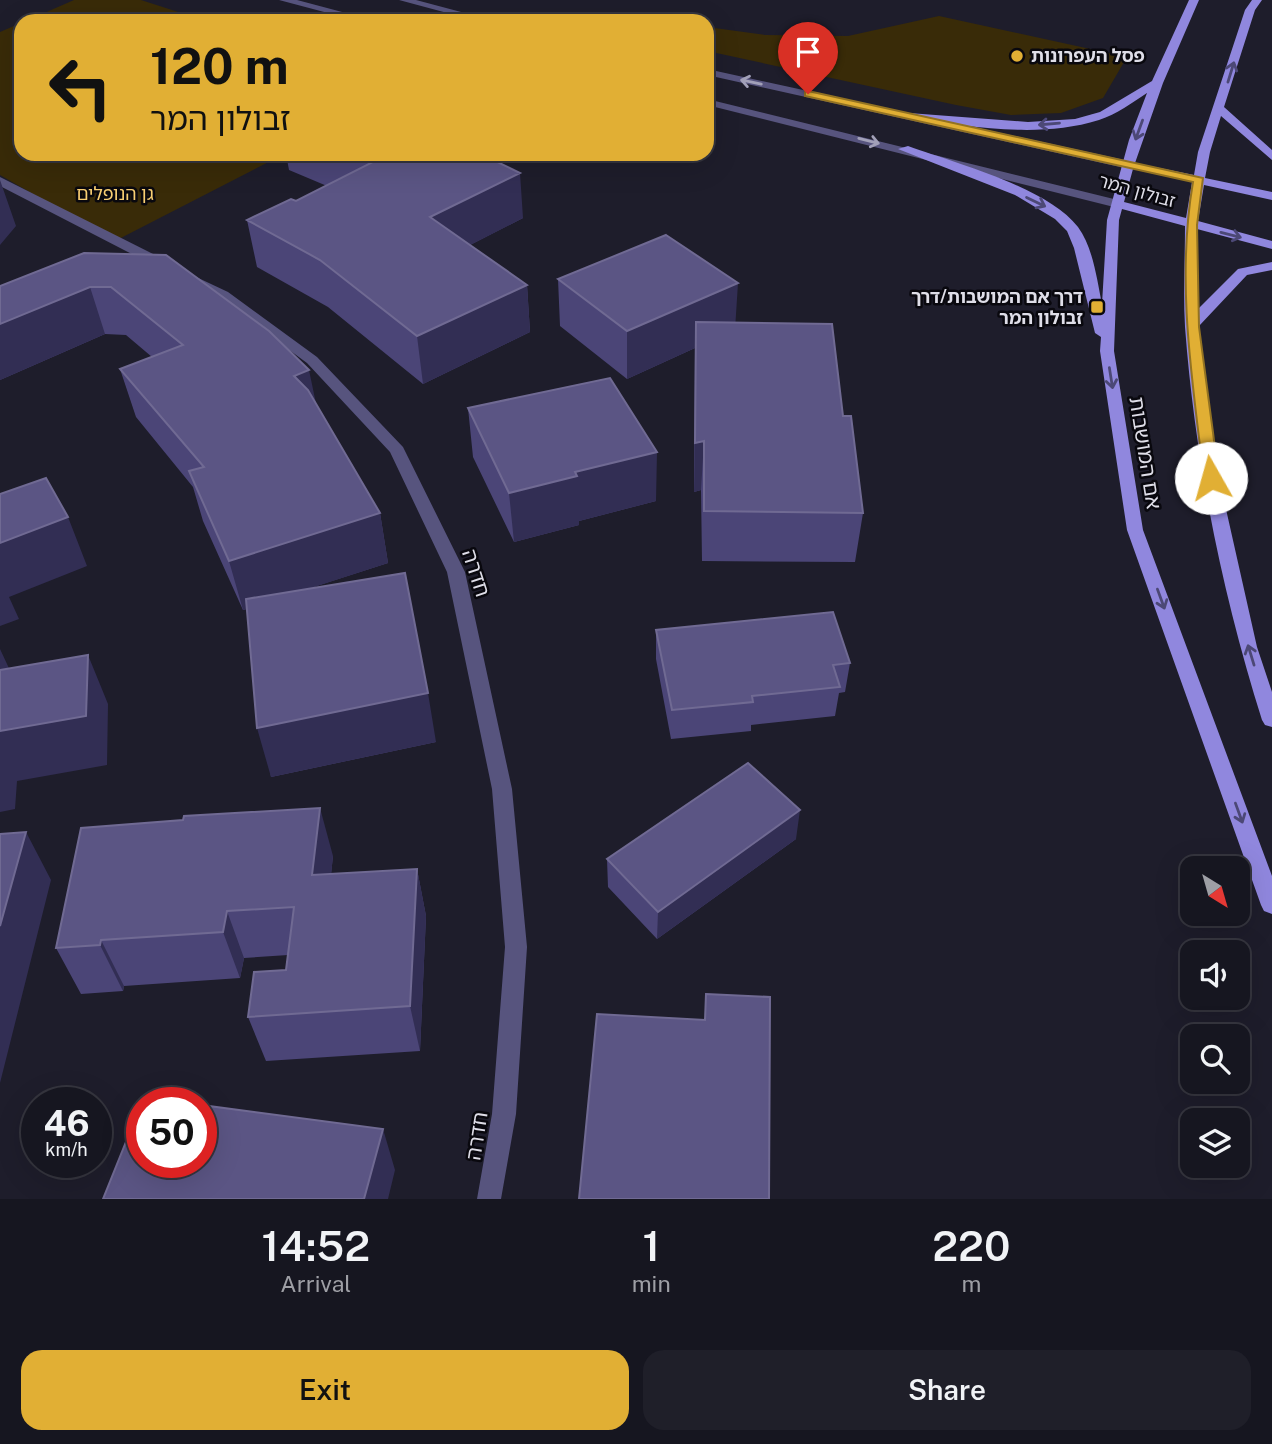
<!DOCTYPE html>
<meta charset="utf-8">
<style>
body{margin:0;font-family:"Public Sans","Noto Sans Hebrew",sans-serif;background:#1f1f29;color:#f1f3f6;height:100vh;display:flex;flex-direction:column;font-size:26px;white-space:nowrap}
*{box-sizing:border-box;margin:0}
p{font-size:23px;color:#9e9fa5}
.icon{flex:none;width:38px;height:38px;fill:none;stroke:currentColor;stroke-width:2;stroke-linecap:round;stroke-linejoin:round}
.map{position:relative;height:1199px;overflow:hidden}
.details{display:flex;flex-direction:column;background:#161620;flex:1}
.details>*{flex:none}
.top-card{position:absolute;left:14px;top:14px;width:700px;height:147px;border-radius:21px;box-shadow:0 7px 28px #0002,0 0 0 2px #35353e;background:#e1af34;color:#111;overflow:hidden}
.needle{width:46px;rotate:143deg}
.controls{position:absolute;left:1180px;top:856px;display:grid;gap:14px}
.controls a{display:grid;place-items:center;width:70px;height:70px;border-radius:14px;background:#161620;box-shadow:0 7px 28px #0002,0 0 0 2px #35353e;font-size:35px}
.speed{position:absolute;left:21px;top:1087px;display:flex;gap:14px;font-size:35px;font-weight:700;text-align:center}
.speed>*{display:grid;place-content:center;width:91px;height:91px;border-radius:50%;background:#161620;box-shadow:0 7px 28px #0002,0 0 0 2px #35353e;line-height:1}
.speed small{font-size:18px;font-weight:400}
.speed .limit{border:10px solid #d22;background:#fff;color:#111}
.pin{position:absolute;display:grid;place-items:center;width:60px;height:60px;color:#fff;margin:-72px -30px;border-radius:50% 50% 50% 0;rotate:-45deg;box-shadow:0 0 7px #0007}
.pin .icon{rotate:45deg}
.me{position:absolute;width:77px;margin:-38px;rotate:353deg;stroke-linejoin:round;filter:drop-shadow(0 0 5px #0008)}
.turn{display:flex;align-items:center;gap:24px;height:147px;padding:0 21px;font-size:32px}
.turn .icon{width:91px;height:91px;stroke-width:2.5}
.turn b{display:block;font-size:49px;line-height:60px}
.eta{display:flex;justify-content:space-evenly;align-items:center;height:119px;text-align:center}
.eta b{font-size:42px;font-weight:600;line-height:49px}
.action{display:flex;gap:14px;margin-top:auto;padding:14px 21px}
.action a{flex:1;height:80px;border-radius:21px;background:#e1af34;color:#111;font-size:28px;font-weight:600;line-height:80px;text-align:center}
.action a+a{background:#1f1f29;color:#f1f3f6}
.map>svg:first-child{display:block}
.green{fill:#392b08}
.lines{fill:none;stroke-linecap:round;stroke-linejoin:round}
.minor{fill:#57547e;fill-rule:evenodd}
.major{fill:#9087de;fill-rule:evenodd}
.wall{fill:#4b4577}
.shaded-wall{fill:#322e54}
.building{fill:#5b5584;stroke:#706a93;stroke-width:2}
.oneway{stroke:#4c4876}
.oneway2{stroke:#a2a0b8}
.route{fill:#e1af34;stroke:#927222;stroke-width:2}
.poi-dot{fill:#e1af34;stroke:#09080e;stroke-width:2.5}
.labels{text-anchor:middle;stroke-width:5;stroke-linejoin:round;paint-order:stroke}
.far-poi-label{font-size:18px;font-weight:bold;fill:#dfdee8;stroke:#09080e;text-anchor:start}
.far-street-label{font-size:18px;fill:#dfdee8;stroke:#09080e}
.far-park-label{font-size:18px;fill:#f9cf73;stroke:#09080e}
.street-label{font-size:21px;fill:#dfdee8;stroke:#09080e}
</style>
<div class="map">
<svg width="1272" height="1199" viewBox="0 0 1272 1199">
<rect width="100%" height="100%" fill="#1e1d2b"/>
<!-- green -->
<path class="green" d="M74,0H141L206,21H26Z
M939,16L1127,57L1103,98L1061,113L1011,115L956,105L707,51V27L765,35L848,36Z
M21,23V154H284L115,241L0,175V32Z"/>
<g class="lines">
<!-- minor -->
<path class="minor" d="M279,0H297L376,21H358Z
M399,0H416L495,21H477Z
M707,69L1129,161L1135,165L1129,169L707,75Z
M707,99L1122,201L1124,204L1118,208L707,105Z
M0,177L165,260L167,263L165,266H155L0,186Z
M194,276L228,292L317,357L403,447L465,572L512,789L527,947L516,1114L501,1199H477L492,1114L505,947L492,789L447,572L390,452L307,363L218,298L189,283V277Z"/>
<!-- major -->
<path class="major" d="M1189,0H1199L1163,83L1135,163L1194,175L1198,152L1245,10L1252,0H1262L1255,10L1224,107L1272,150V160L1221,116L1210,152L1205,178L1272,192V200L1204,185L1198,221L1272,241V249L1197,229L1199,308L1238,269L1272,262V270L1247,275L1199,326L1219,478L1257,647L1272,692V727L1265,725L1262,720C1222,593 1195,460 1185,327C1183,294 1185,259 1185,226L1122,209L1119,220L1114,351L1143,530L1272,876V914L1264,911L1261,905L1127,530L1100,351L1101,337L1095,333L1074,248L1067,231L1055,219L1015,195L898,149L908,146C955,163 1047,187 1078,227C1093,247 1097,280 1102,304L1107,220L1129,140L1147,93C1132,103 1117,114 1099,120C1038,139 971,126 909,119L903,116L909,113L1028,122L1075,119L1100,112L1152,81ZM1133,169L1192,182L1186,218L1124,202Z"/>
</g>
<!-- wall -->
<path class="wall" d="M286,154H481L523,218L470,245L527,285L530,332L423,384L328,307L257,267L247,220L296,201L327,186L289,170Z
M84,253L316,405L380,513L388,563L307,589L436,742L271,777L247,609L243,610L203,521L193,487L136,417L120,369L152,357L126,335L105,334L0,380V286Z
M558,279L735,323L843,416L863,513L855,562L702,561L701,490L694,492L695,348L627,379L560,326Z
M468,408L656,501L579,521V525L514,542L473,457Z
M656,630L850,663L845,692L839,693L835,716L751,725V731L671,739L656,659Z
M796,839L657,939L608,887L607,859Z
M333,856L331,874L417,869L426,916L420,1051L266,1061L248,1017L286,970L288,955L244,958L240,978L124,986L123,991L81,994L56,948Z"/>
<!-- shaded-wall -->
<path class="shaded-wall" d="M520,173L523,218L435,263L430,217Z
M0,180L16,226L0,245Z
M738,283L735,330L696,322L695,348L627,379V331Z
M527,285L530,332L423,384L417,336Z
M90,287L105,334L0,380V324Z
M309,370L319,418L294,376Z
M704,441L701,490L694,492L695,443Z
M657,452L656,501L579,521V525L514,542L509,493L575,472Z
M380,513L388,563L243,610L229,561Z
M68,517L87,566L9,597L19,619L0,626V543Z
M0,649L21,694L0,679Z
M88,655L108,704L107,765L17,781L15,809L0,812V731Z
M428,693L436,742L271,777L257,728Z
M320,808L333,856L326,923L312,875Z
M800,810L796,839L657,939L658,912Z
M26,832L51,880L0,1083V926Z
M417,869L426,916L420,1051L410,1006Z
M227,911L244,958L240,978L223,932Z
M101,940L124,986L123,991L100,945Z
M383,1129L395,1170L388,1199H364Z"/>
<!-- building -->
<path class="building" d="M352,154H481L520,173L430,217L527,285L417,336L320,260L247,220L291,199L296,201L373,162Z
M666,235L738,283L627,331L558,279Z
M84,253L166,255L269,331L309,370L294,376L308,390L380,513L229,561L189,471L204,467L120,369L183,345L111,287H90L0,324V286Z
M696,322L832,324L843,416H851L863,513L704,511V441L695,443Z
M610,378L657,452L575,472L577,476L509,493L468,408Z
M46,478L68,517L0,543V494Z
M405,573L428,693L257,728L246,599Z
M833,612L850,663L833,665L840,687L752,696L753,702L672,710L656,630Z
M88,655L86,716L0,731V670Z
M748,763L800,810L658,912L607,859Z
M320,808L312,875L417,869L410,1006L248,1017L254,972L286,970L294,907L227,911L223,932L101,940L100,945L56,948L81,828L183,820L184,816Z
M26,832L0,926V834Z
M706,994L770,997L769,1199H579L597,1014L705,1020Z
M144,1097L185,1102H142V1162H201V1105L383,1129L364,1199H103Z"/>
<!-- one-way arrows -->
<defs><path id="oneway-shaft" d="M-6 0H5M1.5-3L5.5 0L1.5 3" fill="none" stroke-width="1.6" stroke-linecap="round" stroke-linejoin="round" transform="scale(1.75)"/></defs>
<g class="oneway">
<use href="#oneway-shaft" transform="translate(1231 72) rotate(-73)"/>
<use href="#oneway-shaft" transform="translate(1049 124) rotate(175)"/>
<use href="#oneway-shaft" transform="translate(1139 130) rotate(110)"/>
<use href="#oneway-shaft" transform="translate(1036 202) rotate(26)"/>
<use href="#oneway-shaft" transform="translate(1231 235) rotate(14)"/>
<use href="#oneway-shaft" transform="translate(1111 378) rotate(81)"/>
<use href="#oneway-shaft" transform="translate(1161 599) rotate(70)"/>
<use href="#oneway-shaft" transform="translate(1251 655) rotate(-107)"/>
<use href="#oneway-shaft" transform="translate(1239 813) rotate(70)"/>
</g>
<g class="oneway2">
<use href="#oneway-shaft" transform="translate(751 82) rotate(-168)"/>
<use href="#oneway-shaft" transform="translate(869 141) rotate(14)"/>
</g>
<!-- route -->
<path class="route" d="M808,91L1203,178L1197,225L1199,327L1219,478L1216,481H1206L1204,478C1192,379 1176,281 1193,182L805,96V92Z"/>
<!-- markers -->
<g class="poi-dot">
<circle cx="1017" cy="56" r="7"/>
<rect x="1090" y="300" width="14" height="14" rx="3.5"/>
</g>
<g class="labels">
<!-- far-poi labels -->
<g class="far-poi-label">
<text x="1031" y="62">פסל העפרונות</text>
<text x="1083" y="303" text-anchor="end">דרך אם המושבות/דרך<tspan x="1083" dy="21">זבולון המר</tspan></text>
</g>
<!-- far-street labels -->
<g class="far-street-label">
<text transform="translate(1137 191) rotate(16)" y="6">זבולון המר</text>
</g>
<!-- far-park labels -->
<g class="far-park-label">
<text x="115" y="200">גן הנופלים</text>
</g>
<!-- street labels -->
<g class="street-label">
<text transform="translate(1145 453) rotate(81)" y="7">אם המושבות</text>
<text transform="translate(476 573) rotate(72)" y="7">חדרה</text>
<text transform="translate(477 1136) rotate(-81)" y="7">חדרה</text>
</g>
</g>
</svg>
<div class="controls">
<a><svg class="needle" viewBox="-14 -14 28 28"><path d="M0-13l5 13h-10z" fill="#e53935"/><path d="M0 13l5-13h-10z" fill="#9e9fa5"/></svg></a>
<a><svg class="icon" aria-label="sound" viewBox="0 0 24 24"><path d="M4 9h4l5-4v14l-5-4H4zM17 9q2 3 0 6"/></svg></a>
<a><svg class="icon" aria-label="search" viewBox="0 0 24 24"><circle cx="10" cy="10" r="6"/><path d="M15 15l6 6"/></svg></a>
<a><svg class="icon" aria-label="layers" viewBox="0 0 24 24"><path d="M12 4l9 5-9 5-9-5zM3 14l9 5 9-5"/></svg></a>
</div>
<div class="speed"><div>46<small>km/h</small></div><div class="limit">50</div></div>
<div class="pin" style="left:808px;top:94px;background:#d93025"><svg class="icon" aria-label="arrive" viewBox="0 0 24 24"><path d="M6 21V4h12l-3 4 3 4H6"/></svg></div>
<svg class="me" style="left:1211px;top:478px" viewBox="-20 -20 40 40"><circle r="19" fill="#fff"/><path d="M0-13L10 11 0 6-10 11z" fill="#e1af34"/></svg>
<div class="top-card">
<div class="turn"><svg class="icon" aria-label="left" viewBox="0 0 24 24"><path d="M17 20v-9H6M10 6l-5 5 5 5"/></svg><div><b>120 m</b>זבולון המר</div></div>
</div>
</div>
<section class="details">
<div class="eta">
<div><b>14:52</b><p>Arrival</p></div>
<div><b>1</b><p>min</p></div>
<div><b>220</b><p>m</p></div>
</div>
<div class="action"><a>Exit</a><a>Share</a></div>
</section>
